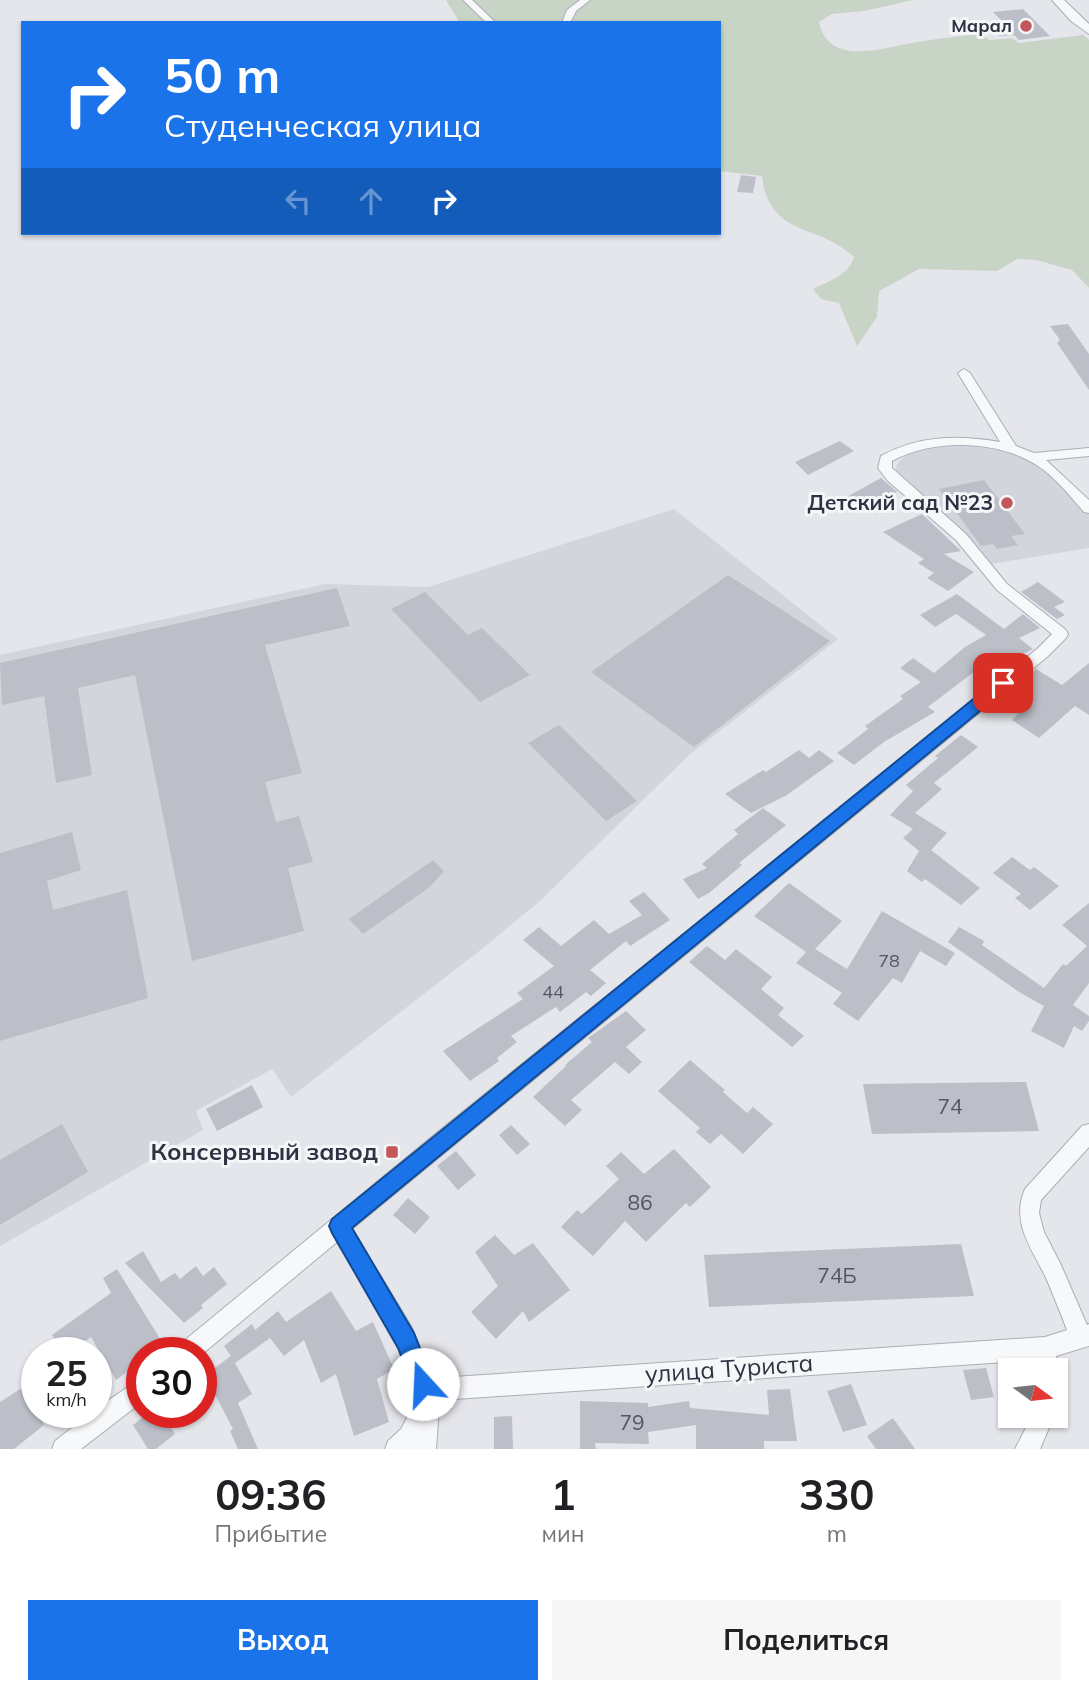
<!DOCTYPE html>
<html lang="ru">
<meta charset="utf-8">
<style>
body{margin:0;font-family:Mulish,sans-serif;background:#f6f6f6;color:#202124;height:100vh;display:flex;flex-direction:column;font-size:26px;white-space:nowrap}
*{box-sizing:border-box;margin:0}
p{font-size:23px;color:#757577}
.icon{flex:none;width:38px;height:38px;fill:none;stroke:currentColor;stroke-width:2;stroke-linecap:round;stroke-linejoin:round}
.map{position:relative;height:1449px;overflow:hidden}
.sheet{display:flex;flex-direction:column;background:#fff;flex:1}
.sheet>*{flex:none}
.hud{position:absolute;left:21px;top:21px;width:700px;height:214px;border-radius:0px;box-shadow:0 2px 5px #0004;background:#1a73e8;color:#fff;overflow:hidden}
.needle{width:46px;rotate:105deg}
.buttons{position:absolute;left:998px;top:1358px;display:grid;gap:14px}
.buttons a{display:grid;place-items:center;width:70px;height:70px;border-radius:0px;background:#fff;box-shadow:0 2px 5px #0004;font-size:35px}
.speed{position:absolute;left:21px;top:1337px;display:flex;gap:14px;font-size:35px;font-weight:700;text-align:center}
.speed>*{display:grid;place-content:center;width:91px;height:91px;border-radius:50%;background:#fff;box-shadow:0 2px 5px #0004;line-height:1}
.speed small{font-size:18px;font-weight:400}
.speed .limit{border:10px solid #d22;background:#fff;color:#111}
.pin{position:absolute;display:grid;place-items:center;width:60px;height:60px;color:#fff;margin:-30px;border-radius:14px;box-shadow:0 4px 10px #0006}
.me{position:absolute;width:77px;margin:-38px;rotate:340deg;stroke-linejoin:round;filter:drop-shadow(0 0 5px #0008)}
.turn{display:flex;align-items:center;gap:24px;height:147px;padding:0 28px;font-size:32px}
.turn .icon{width:91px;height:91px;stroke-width:2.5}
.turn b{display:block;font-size:49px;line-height:60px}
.lanes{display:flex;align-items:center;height:66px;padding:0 28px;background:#0003;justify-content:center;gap:35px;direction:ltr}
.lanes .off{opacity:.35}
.eta{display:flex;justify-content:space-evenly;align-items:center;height:119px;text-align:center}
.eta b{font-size:42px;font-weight:700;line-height:49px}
.button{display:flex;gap:14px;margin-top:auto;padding:14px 28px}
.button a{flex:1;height:80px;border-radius:0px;background:#1a73e8;color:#fff;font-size:28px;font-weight:700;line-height:80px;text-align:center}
.button a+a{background:#f6f6f6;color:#202124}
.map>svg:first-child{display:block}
.built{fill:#d3d5dd}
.green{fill:#c8d4c6}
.building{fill:#bcbfc8}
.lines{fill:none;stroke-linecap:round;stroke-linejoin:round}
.minor-casing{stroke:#aaadb5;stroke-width:2}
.tertiary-casing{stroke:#aaadb5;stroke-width:2}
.minor{fill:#f7f8fa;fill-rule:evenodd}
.tertiary{fill:#f7f8fa;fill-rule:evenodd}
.route{fill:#1a73e8;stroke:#114b97;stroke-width:2}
.poi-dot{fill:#c4565b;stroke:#f4f6f8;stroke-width:2.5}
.labels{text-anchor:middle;stroke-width:6;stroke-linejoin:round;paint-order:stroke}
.far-poi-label{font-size:18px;font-weight:bold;fill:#2d3342;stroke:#f4f6f8;text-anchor:end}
.number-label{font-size:18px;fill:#515664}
.poi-label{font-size:21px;font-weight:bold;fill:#2d3342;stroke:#f4f6f8;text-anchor:end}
.near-number-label{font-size:21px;fill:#515664}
.near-poi-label{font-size:24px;font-weight:bold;fill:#2d3342;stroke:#f4f6f8;text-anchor:end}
.near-street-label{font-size:24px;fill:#2d3342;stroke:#f4f6f8}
</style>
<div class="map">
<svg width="1089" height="1449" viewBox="0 0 1089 1449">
<rect width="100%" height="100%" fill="#e5e6eb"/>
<!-- built -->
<path class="built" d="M979,445L1015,454L1043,468L1089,512V548L991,564L948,518L896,470L897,464L908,453L926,447Z
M674,509L838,639L689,755L541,900L487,945L291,1097L272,1069L196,1111L203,1130L0,1246V655L325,584L428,587Z"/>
<!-- green -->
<path class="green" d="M446,0H913L864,11L832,14L819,22C828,66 880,49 911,43C934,39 957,37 981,33L989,40L1012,38L1019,43L1083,35L1089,40V288L1072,270L1036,260L1017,259L997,271L919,269L879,291L877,317L857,346L839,303L821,299L813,289C829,281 849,275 854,257C819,223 769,238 762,176L719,171V23H460Z"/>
<!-- building -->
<path class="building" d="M1023,9L1050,36L1019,40L1014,35L999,36L989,25L1002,21L993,12Z
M741,175L756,177L753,193L737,192Z
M1068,324L1089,354V390L1057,343L1060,340L1050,326Z
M840,441L854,451L808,475L795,462Z
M881,478L897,492L858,510L843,499Z
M984,480L1025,534L1011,536L1018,545L997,549L993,544L981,546L939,489Z
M922,514L961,551L944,554L974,572L948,591L927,578L934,573L918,563L924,559L883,532Z
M728,575L830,641L694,747L591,672Z
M1038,582L1065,602L1054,607L1065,615L1057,619L1021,592Z
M337,588L350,626L265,645L302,773L265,782L276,822L299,816L313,862L288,868L304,931L192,961L135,675L78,688L92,775L56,783L44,696L2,705L0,663Z
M425,592L468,635L482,628L530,675L480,702L391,609Z
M957,594L1004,629L1023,614L1040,628L1019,638L1033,649L1017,657L1020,659L1003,673L988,661L928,707L935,712L884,742L854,765L837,753L868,729L865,726L903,699L900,696L921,682L900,668L913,658L934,673L965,647L986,635L956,614L935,627L920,615Z
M1089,663V715L1075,706L1039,738L1012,720L1019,713L1001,702L1015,691L1012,689L1036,669L1062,685Z
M559,725L637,801L606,821L528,743Z
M961,735L978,747L934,783L942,789L915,813L947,833L931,850L980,888L961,905L925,879L922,882L907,871L919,851L903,838L913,829L890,815L913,791L906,785L938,758L935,756Z
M799,750L809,758L819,750L834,761L787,795L751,813L725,794L763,770L766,772Z
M763,808L786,825L739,863L742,865L709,893L698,899L683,879L707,868L702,864L738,834L734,830Z
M72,832L81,870L47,881L53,910L127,890L148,998L0,1041V853Z
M1012,857L1030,870L1034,867L1059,886L1030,910L1015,898L1021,894L993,873Z
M433,860L444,871L430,887L363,934L349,919Z
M789,883L842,921L815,949L847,969L882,911L955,953L946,966L920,951L902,983L893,978L858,1021L833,1004L842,993L796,963L806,952L754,916Z
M644,892L670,920L630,946L626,941L590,970L606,983L591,996L586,992L560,1012L556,1007L511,1036L517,1042L497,1058L499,1061L470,1081L443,1051L523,999L517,993L554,966L523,940L539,927L561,946L594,920L609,934L642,915L629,901Z
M1089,903V983L1073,1005L1089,1016V1021L1082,1031L1074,1026L1064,1048L1031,1031L1044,1006L1019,992L948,942L959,927L984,941L982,945L1044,988L1063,964L1066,966L1087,946L1062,925Z
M707,946L725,960L736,949L772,977L761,989L784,1008L778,1015L804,1036L792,1047L689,962Z
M626,1011L646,1030L626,1047L642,1062L629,1074L615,1062L571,1100L582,1110L565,1126L533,1097L566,1066L565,1065L592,1042L588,1038Z
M690,1060L725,1090L723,1092L747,1113L753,1107L773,1124L743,1154L721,1134L710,1144L696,1132L700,1128L658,1091Z
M1026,1082L1039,1131L872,1134L863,1084Z
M252,1085L263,1107L217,1131L206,1109Z
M62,1124L88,1172L0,1225V1160Z
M511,1125L530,1144L517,1155L499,1135Z
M674,1149L711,1187L690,1207L686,1203L646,1242L625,1221L593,1256L561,1227L577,1210L582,1214L619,1179L606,1166L621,1152L644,1174Z
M456,1151L476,1175L458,1190L437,1166Z
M408,1198L430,1217L415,1234L393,1215Z
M495,1235L514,1255L533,1243L570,1290L529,1322L523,1311L496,1339L471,1312L498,1286L475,1252Z
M961,1244L974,1296L709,1307L704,1255Z
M143,1251L161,1282L175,1273L180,1279L196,1266L203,1276L214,1267L227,1284L201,1305L203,1308L184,1323L125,1263Z
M117,1269L162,1342L148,1353H142V1361L116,1380L91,1337L70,1353H63L52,1335L111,1293L103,1278Z
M331,1291L356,1331L373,1322L394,1369L377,1379L389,1422L354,1436L336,1374L321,1383L304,1340L284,1356L270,1338L235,1363L252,1394L238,1403L258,1449H238L230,1431L233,1429L205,1375L231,1356L224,1346L252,1324L255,1330L278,1311L286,1322Z
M986,1368L994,1397L971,1400L963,1370Z
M851,1384L867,1425L843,1432L827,1391Z
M25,1386L44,1425L14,1449H0V1402Z
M790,1389L797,1441H764V1449H696V1425L648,1432L649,1444L595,1443L596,1449H580V1401L648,1403V1407L689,1401L690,1408L769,1415L767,1390Z
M149,1412H161L175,1434L156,1449H148L133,1425Z
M512,1416L513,1449H494V1417Z
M893,1418L915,1449H876L867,1436Z"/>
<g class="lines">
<defs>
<path id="minor" d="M463,0H472L496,23H487Z
M580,0H590L576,11L570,23H562L567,10Z
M964,369L970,373L1016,446L1034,453L1089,448V456L1046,460L1089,500V513L1084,512C1070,496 1056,478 1038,466C999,440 934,438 892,461V468L966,534L1007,584L1066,630L1068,634L1066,638L1047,657L352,1229L411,1326L435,1385L453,1377L1045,1337L1067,1330C1061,1314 1054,1297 1047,1280C1033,1250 1010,1223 1025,1189L1082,1126L1089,1124V1147L1041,1200L1039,1213L1044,1232L1061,1265L1087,1325L1089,1324V1346L1056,1356L1055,1374V1370H1035V1360L455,1399L439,1407L436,1449H385L388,1441L401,1429L416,1401C404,1342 368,1292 337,1242L201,1355V1353H176L179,1345L434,1135L1037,649L1052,634L997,590L956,540L888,481L878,468L881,456C920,435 958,435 1000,442L958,373Z
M142,1377V1402L81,1449H52L55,1441L92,1412H96V1409Z
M1032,1416H1054L1040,1449H1015Z"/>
<path id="tertiary" d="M1052,0H1064L1089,24V34L1071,21Z"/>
</defs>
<!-- minor casing -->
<use href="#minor" class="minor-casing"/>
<!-- tertiary casing -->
<use href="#tertiary" class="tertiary-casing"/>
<!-- minor -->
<use href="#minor" class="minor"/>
<!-- tertiary -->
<use href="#tertiary" class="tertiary"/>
</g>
<!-- route -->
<path class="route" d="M1003,678L1011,683L1009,687L352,1228L414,1333L434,1384L431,1392L423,1395L415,1392L398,1348L332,1233L329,1226L332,1219L998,679Z"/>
<!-- markers -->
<g class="poi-dot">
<circle cx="1026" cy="26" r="7"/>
<circle cx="1007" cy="503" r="7"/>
<rect x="385" y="1145" width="14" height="14" rx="3.5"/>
</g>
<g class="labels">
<!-- far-poi labels -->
<g class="far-poi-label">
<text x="1012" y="32">Марал</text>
</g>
<!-- number labels -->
<g class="number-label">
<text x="889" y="967">78</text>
<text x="553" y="998">44</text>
</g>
<!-- poi labels -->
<g class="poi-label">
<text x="993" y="510">Детский сад №23</text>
</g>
<!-- near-number labels -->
<g class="near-number-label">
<text x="950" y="1114">74</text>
<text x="640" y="1210">86</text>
<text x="837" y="1283">74Б</text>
<text x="632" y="1430">79</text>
</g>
<!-- near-poi labels -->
<g class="near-poi-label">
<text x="378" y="1160">Консервный завод</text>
</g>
<!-- near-street labels -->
<g class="near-street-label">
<text transform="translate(729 1369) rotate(-4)" y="8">улица Туриста</text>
</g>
</g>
</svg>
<div class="buttons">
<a><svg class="needle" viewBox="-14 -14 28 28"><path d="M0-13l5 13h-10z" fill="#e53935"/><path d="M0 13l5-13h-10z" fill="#757577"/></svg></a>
</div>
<div class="speed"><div>25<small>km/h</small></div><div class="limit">30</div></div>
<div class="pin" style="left:1003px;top:683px;background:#d93025"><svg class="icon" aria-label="arrive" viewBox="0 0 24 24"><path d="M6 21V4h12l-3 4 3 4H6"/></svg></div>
<svg class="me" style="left:423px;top:1384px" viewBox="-20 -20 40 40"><circle r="19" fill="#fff"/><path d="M0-13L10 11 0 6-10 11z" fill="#1a73e8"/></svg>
<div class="hud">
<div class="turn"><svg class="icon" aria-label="right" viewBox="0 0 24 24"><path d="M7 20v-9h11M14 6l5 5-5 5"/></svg><div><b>50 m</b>Студенческая улица</div></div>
<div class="lanes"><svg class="icon off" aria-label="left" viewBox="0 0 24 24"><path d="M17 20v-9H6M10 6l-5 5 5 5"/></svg><svg class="icon off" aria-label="ahead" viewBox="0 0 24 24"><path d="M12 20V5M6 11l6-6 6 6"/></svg><svg class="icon" aria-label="right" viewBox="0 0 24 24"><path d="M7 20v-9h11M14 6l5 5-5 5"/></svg></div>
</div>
</div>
<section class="sheet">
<div class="eta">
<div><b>09:36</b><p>Прибытие</p></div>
<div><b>1</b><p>мин</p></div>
<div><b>330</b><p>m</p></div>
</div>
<div class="button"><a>Выход</a><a>Поделиться</a></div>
</section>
